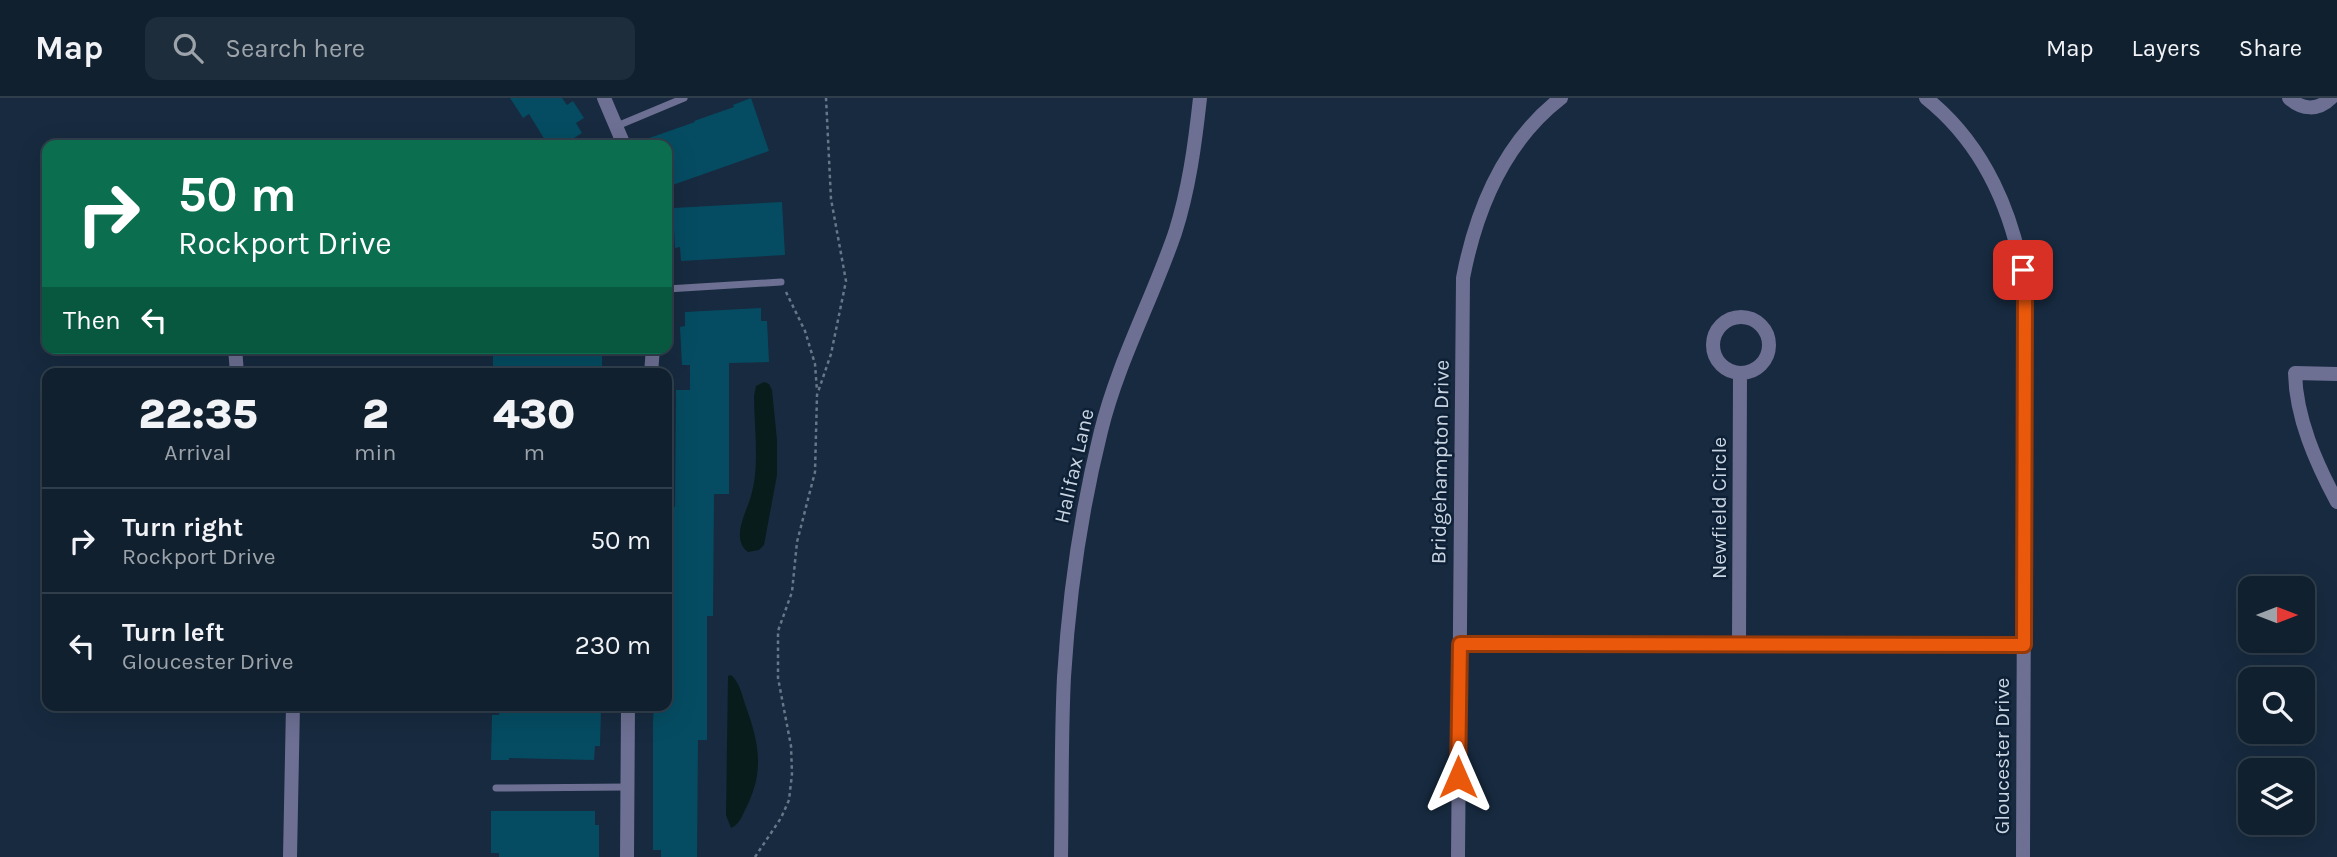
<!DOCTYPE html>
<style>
body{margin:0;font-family:Karla,sans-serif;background:#1e2d3b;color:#f1f3f6;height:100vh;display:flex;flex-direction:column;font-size:26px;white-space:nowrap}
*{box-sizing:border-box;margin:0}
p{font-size:23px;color:#9ca3aa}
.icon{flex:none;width:38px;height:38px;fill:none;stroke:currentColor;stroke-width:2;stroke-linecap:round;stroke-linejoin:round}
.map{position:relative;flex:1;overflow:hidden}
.panel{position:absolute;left:42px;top:270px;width:630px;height:343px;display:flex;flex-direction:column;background:#11202f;border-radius:14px;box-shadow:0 7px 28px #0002,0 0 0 2px #303e4b}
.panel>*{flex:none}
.guide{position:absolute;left:42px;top:42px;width:630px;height:214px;border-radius:14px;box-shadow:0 7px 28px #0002,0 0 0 2px #303e4b;background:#0b6e4f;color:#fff;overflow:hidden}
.needle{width:46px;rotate:90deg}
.fabs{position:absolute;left:2238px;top:478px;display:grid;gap:14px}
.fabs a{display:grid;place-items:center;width:77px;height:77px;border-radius:14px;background:#11202f;box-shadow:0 7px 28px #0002,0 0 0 2px #303e4b;font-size:35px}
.pin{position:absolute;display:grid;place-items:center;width:60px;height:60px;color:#fff;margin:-30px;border-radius:14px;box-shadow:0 4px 10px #0006}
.me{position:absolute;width:77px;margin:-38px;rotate:0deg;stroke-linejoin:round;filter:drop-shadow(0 0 5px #0008)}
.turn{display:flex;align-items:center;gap:24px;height:147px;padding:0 21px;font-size:32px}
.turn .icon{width:91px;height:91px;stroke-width:2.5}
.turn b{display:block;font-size:49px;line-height:60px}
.then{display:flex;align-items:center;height:66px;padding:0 21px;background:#0003;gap:14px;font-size:26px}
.eta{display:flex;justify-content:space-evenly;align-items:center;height:119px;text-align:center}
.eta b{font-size:42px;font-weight:800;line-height:49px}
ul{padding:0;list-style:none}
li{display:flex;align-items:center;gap:21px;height:105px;padding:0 21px;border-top:2px solid #303e4b}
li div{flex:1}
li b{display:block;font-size:26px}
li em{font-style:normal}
header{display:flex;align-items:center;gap:42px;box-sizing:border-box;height:98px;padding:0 35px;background:#11202f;border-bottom:2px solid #303e4b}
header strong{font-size:33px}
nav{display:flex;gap:38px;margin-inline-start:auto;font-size:24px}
.search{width:490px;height:63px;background:#1e2d3b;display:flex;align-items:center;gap:18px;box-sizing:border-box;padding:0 24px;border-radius:14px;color:#9ca3aa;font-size:26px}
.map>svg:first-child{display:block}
.water{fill:#091c1c}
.building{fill:#054c62}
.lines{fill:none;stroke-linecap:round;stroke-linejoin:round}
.path{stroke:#677789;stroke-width:2.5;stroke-dasharray:3.5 3.5;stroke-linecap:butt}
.service{stroke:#6d7093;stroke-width:7}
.minor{stroke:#6d7093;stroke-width:14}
.route-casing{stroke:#983908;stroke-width:18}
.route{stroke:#ea580c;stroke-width:12}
.labels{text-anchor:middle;stroke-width:5;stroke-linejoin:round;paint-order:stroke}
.street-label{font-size:21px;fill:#c8d4e2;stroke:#0e2035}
</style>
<header>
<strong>Map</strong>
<div class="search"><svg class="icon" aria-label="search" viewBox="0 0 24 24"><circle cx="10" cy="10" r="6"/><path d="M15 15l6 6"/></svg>Search here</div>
<nav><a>Map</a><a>Layers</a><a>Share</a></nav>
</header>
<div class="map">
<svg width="2337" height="759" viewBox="0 0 2337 759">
<rect width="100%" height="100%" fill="#172a3f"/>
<!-- water -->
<path class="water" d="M764,284L769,286L772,292L777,342V377L764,447L759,452L748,454C730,441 747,413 751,398C760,367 754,330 754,298L756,288Z
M731,577C739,584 742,596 745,606C760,647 765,675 744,714C741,721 738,727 731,730L726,717L728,578Z"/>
<!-- building -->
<path class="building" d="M510,0H562L567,7L573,3L584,20L576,25L582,35L563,47H548L529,16L523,20Z
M751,0L769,53L667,89V47H635V45L695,24L694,23L734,9L733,7Z
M782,104L785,157L681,163L680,149L675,150L673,110Z
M761,210V223H767L769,264L729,265V396H714L713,518H707V642H698L697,759H661V752H653V624L654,607H667V409H675L676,292H690V267H682L680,229L685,228V214Z
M493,251L602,252V270L589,271V275H493Z
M500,608L601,610L600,648H595L594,662L509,660V662H491L492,617H499Z
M491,713H595V727H599V759H499V755H491Z"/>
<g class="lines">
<!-- path -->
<path class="path" d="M786,194L805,233L815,266L817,293
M755,759L781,720L789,702L792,676L791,648L778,580V533L792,494L797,444L815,374L817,297L831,256L846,183L831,101L826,0"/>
<!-- service -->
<path class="service" d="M617,28L684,0
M667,191L781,184
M496,690L627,689"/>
<!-- minor -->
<path class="minor" d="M604,0L624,47
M1926,0C1985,47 2014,117 2025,189L2023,759
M2289,0C2302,12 2318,13 2331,0
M1713 247a28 28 0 1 1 56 0a28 28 0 1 1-56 0Z
M235,250L237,275
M651,275L653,250
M2337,276L2295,275C2296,320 2316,365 2337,404
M1460,546L1670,545L2024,547
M1739,546L1740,275
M290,759L293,607
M627,759L628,607
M1061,759C1062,699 1061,639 1064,579C1069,497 1081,413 1101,333C1118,264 1152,202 1175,135C1189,91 1195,46 1200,0
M1458,759L1463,180C1476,112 1504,44 1561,0"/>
</g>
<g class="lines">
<defs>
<path id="route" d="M1458,679L1460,546L2024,547L2025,190L2023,172"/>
</defs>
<!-- route casing -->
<use href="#route" class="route-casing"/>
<!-- route -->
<use href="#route" class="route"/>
</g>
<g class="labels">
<!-- street labels -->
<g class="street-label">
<text transform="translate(1440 364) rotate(-89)" y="7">Bridgehampton Drive</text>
<text transform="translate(1074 368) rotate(-77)" y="7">Halifax Lane</text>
<text transform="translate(1719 410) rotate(-90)" y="7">Newfield Circle</text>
<text transform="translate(2002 658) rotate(-90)" y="7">Gloucester Drive</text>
</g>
</g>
</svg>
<div class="fabs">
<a><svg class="needle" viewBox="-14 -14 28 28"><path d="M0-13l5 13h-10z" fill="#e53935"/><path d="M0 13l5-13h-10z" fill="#9ca3aa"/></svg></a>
<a><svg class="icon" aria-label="search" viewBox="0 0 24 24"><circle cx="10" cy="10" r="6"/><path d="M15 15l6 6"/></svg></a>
<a><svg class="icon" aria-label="layers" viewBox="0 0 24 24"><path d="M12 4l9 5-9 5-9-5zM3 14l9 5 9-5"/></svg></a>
</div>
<div class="pin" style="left:2023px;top:172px;background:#d93025"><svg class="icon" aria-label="arrive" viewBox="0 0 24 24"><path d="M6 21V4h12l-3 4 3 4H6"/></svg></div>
<svg class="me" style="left:1458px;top:679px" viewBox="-20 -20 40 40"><path d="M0-17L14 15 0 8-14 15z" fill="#ea580c" stroke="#fff" stroke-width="4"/></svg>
<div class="guide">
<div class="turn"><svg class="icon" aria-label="right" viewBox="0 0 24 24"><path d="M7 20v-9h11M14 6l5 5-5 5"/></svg><div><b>50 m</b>Rockport Drive</div></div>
<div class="then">Then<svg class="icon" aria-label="left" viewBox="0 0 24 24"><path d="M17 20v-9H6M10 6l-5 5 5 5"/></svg></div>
</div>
<section class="panel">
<div class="eta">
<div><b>22:35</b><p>Arrival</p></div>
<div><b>2</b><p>min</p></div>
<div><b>430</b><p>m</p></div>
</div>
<ul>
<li><svg class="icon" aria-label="right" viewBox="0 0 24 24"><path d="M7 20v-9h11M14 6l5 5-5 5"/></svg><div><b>Turn right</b><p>Rockport Drive</p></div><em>50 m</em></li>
<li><svg class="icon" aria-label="left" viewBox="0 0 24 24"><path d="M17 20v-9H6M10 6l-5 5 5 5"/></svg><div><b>Turn left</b><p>Gloucester Drive</p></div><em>230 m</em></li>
</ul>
</section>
</div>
